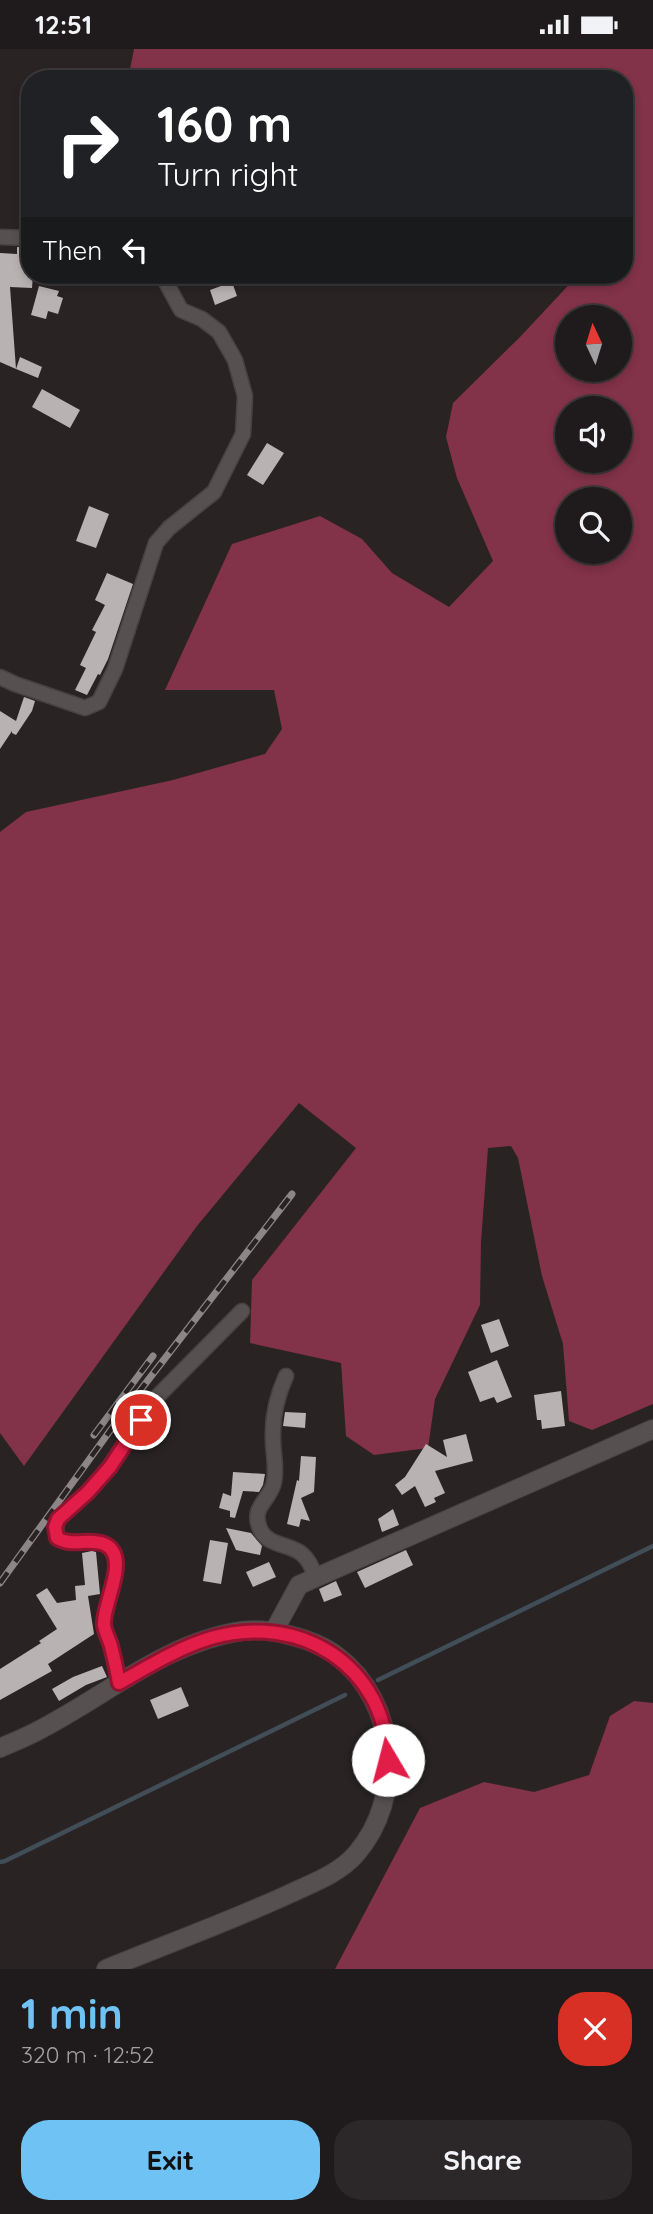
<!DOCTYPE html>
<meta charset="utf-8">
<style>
body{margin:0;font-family:Quicksand,sans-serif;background:#2c2728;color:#f1f3f6;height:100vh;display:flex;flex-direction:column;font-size:26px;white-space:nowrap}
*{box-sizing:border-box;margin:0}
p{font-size:23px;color:#a1a1a3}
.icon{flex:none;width:38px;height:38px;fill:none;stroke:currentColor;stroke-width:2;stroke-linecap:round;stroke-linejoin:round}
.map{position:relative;height:1920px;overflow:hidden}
.side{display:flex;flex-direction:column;background:#1f1a1b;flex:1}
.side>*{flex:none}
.hud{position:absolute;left:21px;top:21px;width:612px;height:214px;border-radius:28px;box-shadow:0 4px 10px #0003,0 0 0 2px #3c383a;background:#202124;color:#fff;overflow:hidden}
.needle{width:46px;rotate:356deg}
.tools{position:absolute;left:555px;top:256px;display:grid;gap:14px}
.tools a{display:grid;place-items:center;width:77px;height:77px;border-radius:50%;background:#1f1a1b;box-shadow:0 4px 10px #0003,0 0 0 2px #3c383a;font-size:35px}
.pin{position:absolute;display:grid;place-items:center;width:60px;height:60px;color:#fff;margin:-30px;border:4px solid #fff;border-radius:50%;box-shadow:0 2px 7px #0007}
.me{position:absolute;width:77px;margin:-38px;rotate:352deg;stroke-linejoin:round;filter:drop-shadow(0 0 5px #0008)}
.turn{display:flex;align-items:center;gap:24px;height:147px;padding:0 21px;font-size:32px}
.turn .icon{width:91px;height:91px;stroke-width:2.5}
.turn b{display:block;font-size:49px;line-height:60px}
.then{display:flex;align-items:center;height:66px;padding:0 21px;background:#0003;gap:14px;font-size:26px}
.round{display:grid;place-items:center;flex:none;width:74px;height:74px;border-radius:28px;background:#2c2728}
.headline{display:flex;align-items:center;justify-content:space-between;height:119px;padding:0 21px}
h1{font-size:42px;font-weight:700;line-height:52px;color:#6fc2f4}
.action{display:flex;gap:14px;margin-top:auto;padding:14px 21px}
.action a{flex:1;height:80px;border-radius:28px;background:#6fc2f4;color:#111;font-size:28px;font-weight:700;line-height:80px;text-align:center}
.action a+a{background:#2c2728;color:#f1f3f6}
.status{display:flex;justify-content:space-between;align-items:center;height:49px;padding:0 35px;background:#1f1a1b;direction:ltr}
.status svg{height:19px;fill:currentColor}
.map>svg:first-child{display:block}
.forest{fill:#823249;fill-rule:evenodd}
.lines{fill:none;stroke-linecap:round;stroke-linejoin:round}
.stream{stroke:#414e58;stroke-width:4.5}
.building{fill:#b9b2b3}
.minor-casing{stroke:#464142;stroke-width:17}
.tertiary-casing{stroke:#464142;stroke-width:20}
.minor{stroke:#565051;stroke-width:14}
.tertiary{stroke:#565051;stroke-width:18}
.rail-casing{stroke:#8b8687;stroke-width:7}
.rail{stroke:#292324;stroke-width:4.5;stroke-dasharray:13;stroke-linecap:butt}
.route-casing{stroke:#92132f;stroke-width:18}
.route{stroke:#e11d48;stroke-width:12}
</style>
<div class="status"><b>12:51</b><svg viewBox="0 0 49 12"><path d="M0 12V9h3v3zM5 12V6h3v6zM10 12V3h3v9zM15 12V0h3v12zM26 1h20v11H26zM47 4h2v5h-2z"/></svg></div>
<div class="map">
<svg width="653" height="1920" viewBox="0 0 653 1920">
<rect width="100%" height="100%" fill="#292324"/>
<!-- forest -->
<path class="forest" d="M134,0H653V1355L592,1381L569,1372L563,1295L542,1227L518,1109L511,1097L488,1099L481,1193L480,1256L435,1350L428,1399L374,1406L346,1387L341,1314L250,1294L252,1231L356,1099L299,1054L197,1177L24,1417L0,1384V783L26,763L173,731L265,705L282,680L274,641H165L232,495L320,467L362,490L392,524L449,558L493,512L457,429L446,388L453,354L520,288L578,226H625V30H128ZM567,268H620V320H567ZM567,359H620V411H567ZM567,450H620V502H567Z
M634,1652L653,1654V1920H335L420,1759L484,1733L534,1743L589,1726L610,1667Z"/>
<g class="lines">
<!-- stream -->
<path class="stream" d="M378,1631L653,1497
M0,1813L5,1812L345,1646"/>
</g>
<!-- building -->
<path class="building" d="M17,198L30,199V226H33L32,239L10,238L16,320L0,313V204L17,205Z
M232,233L237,247L215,256L210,241Z
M39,237L59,242L57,247L63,249L58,265L48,262L46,270L31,266Z
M20,308L42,318L38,329L16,320Z
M42,340L80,361L70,379L32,358Z
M267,394L284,404L263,436L247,426Z
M89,457L109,465L96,499L76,492Z
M107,524L133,535L108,610L100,626L98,625L87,646L75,641L86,619L80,616L96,583L92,581L105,556L95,551Z
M24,648L35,652L32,662L16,686L12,684V682L0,700V662L16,672Z
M499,1270L509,1297L491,1304L481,1276Z
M497,1311L512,1348L497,1354L494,1348L480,1353L468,1323Z
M561,1342L565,1377L542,1380L541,1371H537L534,1346Z
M285,1363L306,1364L305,1379L283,1377Z
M466,1385L473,1412L435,1422L445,1444L434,1449L436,1453L425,1458L415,1437L402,1446L395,1436L405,1428L426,1395L447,1408L443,1391Z
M301,1407L316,1408L314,1443L301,1449L310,1472L301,1470L299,1478L287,1475L297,1431L299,1432Z
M233,1423L265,1425L263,1436L259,1443L243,1442L235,1469L230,1468V1462L219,1459L223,1444L231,1447Z
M393,1460L399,1476L382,1483L378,1470Z
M226,1479L251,1484L262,1497L260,1506L236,1501Z
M210,1491L228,1494L221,1535L203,1532Z
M406,1501L413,1516L365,1539L357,1523Z
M92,1502L96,1503L100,1545L88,1547L94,1585L48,1615L52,1622L0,1651V1620L41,1594L39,1592L57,1580L36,1546L47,1539L57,1554L76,1551L75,1537L85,1536L82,1504Z
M269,1513L276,1528L253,1538L246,1523Z
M336,1532L342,1546L324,1553L319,1540Z
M102,1617L107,1628L86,1636L59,1652L52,1640L73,1628Z
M181,1638L189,1657L158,1670L150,1651Z"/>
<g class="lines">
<defs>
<path id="minor" d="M0,188L30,189
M0,628L15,635L85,659L99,653L115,620L156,494L169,479L214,443L243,385L245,347L235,311L219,283L202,270L181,261L162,226
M286,1327C277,1347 272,1369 273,1390C273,1406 277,1417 274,1433C270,1453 249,1457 261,1482C269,1497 290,1495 302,1505C309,1511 313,1520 316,1529
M119,1634C117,1622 114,1609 111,1597C109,1590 105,1583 104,1576C102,1555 132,1507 104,1495C89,1489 71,1498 57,1489L56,1478L58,1470L88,1443L110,1417L151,1354L242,1262"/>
<path id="tertiary" d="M274,1582L299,1536L653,1380
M0,1699C14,1693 29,1687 43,1679C108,1645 167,1593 242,1582C257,1580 274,1582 289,1586C305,1590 324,1597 337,1607C398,1653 405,1749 356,1805C339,1825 310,1835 287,1846C228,1873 167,1895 106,1920"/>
</defs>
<!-- minor casing -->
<use href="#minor" class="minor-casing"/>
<!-- tertiary casing -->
<use href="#tertiary" class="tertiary-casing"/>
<!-- minor -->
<use href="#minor" class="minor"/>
<!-- tertiary -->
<use href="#tertiary" class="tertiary"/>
<defs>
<path id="rail" d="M94,1386L153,1307
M0,1534L125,1361L292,1145"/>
</defs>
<!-- rail casing -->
<use href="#rail" class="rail-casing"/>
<!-- rail -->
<use href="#rail" class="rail"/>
</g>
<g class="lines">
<defs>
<path id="route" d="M141,1371L110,1418L88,1443L58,1470L55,1478L57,1489C71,1498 89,1489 104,1495C132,1507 102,1555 104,1576C105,1583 109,1590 111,1597C114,1609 117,1622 119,1634C149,1617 178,1599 211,1589C299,1563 386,1616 388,1711"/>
</defs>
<!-- route casing -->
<use href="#route" class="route-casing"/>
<!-- route -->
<use href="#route" class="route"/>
</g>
</svg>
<div class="tools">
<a><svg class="needle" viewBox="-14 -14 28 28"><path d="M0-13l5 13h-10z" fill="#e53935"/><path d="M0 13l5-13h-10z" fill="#a1a1a3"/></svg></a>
<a><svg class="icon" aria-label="sound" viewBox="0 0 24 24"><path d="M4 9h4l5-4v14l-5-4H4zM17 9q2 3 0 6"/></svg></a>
<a><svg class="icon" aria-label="search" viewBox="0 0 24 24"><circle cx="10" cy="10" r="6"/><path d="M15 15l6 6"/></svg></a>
</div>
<div class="pin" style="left:141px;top:1371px;background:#d93025"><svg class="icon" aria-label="arrive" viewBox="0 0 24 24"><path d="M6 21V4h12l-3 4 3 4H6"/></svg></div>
<svg class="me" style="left:388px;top:1711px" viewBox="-20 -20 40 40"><circle r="19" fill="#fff"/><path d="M0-13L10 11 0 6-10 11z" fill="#e11d48"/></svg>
<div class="hud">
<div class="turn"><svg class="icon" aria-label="right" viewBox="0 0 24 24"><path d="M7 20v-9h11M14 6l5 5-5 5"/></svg><div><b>160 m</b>Turn right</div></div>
<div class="then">Then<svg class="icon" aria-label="left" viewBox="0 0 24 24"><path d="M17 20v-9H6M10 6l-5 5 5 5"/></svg></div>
</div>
</div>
<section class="side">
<div class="headline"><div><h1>1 min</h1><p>320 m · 12:52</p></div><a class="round" style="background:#d93025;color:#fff"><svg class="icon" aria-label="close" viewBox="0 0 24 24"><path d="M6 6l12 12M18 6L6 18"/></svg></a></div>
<div class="action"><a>Exit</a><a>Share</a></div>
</section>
